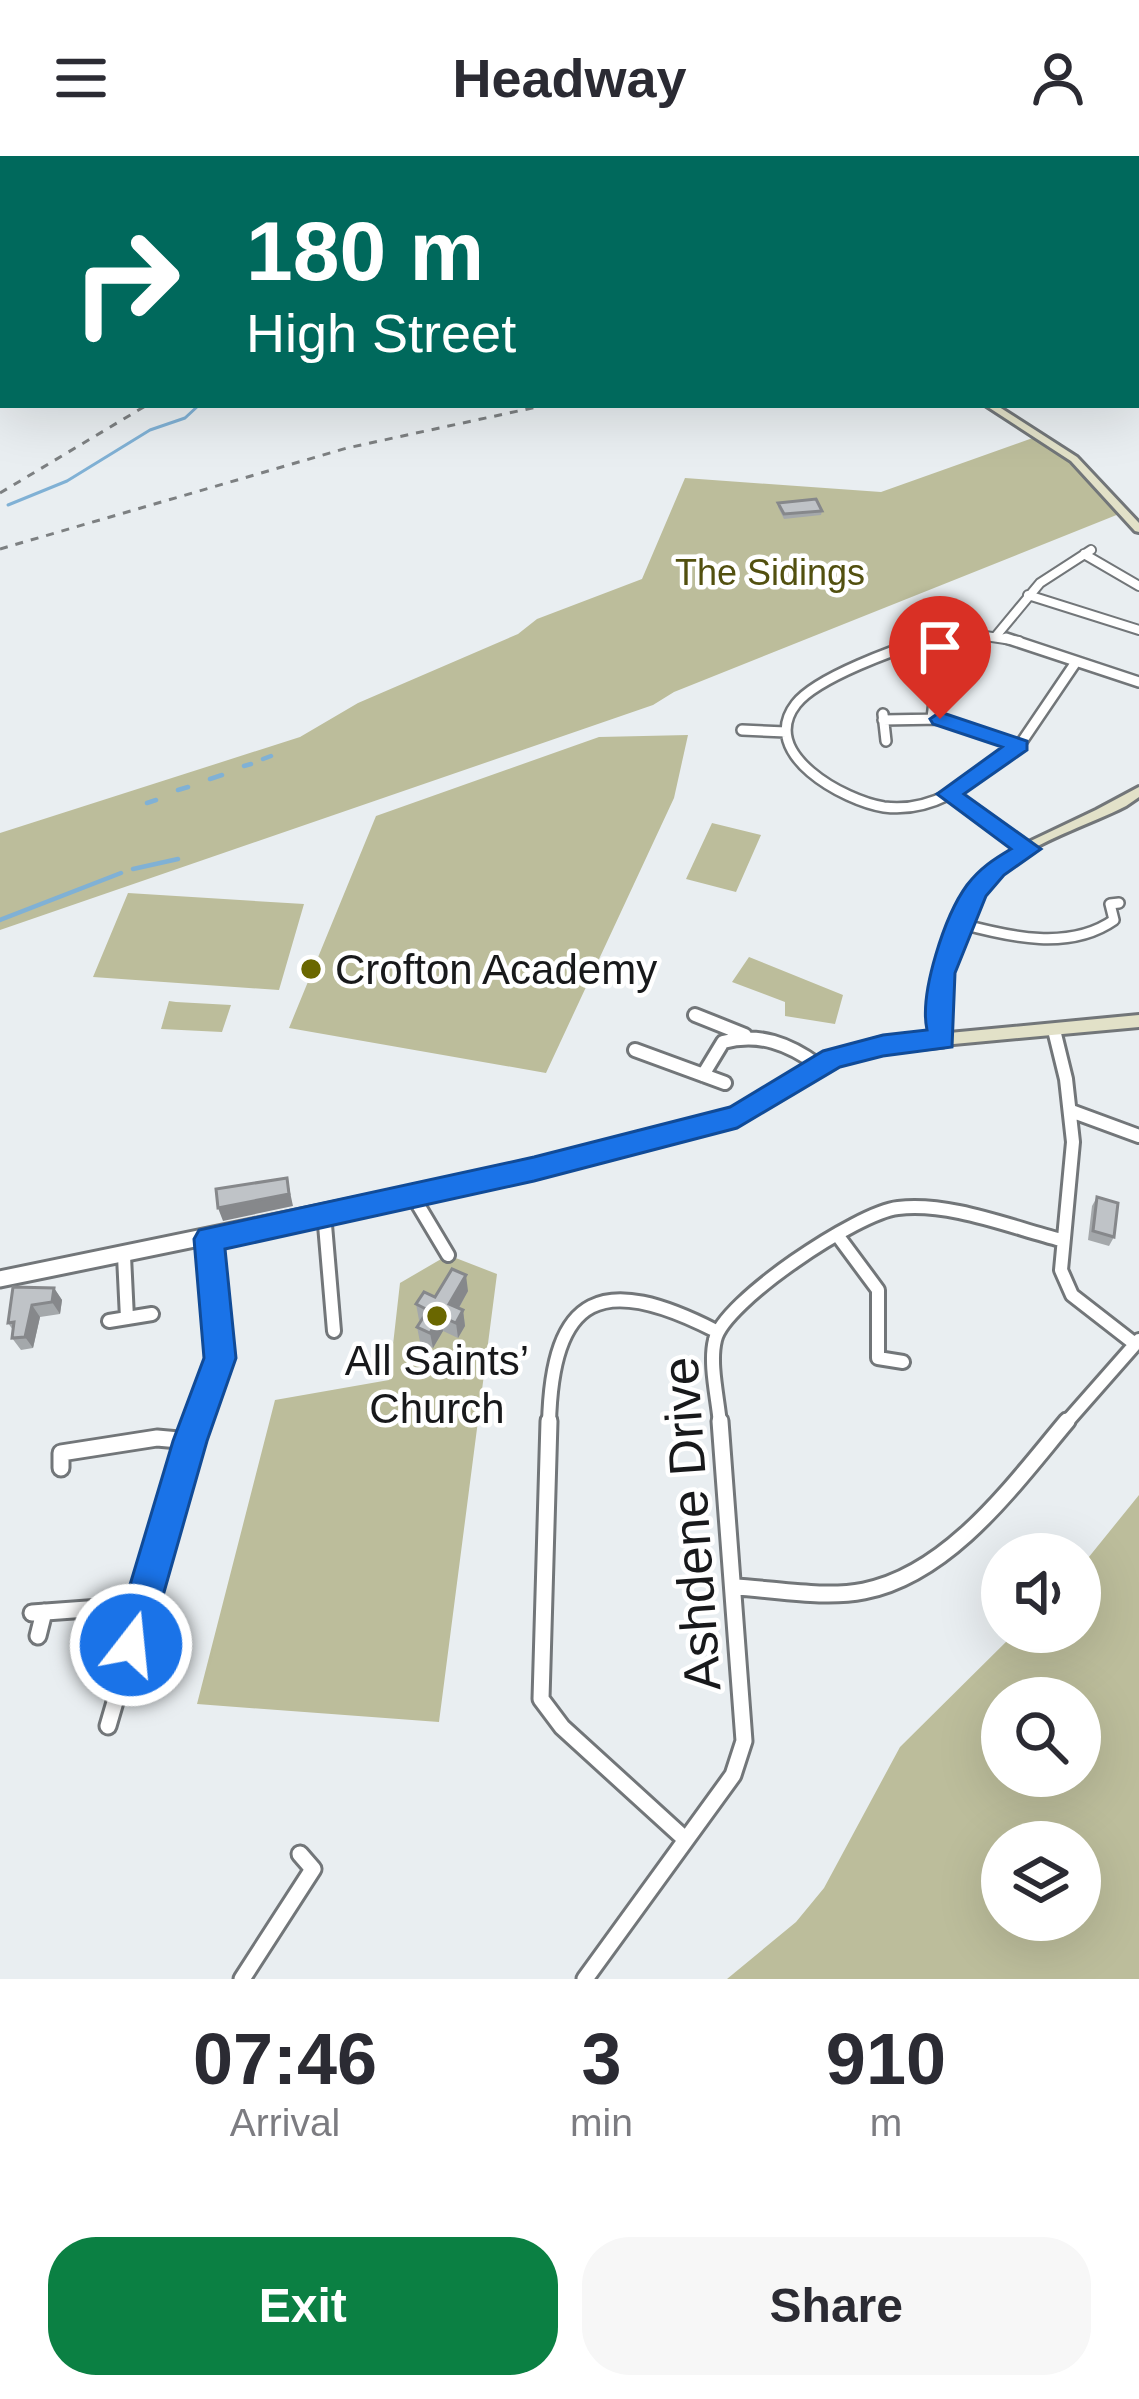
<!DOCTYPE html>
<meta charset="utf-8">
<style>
body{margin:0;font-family:Helvetica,sans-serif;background:#f7f7f7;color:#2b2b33;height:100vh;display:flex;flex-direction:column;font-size:45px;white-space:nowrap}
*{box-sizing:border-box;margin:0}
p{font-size:39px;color:#7c7c81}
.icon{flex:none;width:66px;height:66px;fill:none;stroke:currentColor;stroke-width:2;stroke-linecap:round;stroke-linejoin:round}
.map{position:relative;height:1823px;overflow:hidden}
.details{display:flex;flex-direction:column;background:#fff;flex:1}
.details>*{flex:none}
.guide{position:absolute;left:0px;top:0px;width:1140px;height:252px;box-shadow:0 12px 48px #0002;background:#00695c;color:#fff;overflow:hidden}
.fabs{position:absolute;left:981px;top:1377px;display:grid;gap:24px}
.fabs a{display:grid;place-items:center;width:120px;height:120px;border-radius:50%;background:#fff;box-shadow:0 12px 48px #0002;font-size:60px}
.pin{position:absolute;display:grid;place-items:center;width:102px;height:102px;color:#fff;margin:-123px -51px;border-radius:50% 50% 50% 0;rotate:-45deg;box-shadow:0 0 12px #0007}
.pin .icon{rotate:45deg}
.me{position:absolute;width:132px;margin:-66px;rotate:16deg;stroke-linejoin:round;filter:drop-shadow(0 0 9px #0008)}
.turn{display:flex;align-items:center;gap:42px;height:252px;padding:0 48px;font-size:54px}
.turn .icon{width:156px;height:156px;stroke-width:2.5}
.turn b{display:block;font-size:84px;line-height:102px}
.eta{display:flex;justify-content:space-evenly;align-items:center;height:204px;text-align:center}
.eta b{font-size:72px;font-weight:600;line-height:84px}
.action{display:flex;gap:24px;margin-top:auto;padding:24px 48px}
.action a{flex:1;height:138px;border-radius:48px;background:#0b8043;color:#fff;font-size:48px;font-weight:600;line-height:138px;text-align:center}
.action a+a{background:#f7f7f7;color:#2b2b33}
header{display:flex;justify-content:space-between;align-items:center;height:156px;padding:0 48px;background:#fff;font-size:54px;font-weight:600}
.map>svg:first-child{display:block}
.green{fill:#bcbd9b;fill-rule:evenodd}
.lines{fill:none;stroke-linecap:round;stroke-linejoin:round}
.stream-far1{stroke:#80b1d5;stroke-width:3}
.stream{stroke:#80b1d5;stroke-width:4.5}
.minor-far3-casing{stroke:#727679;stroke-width:12}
.minor-far2-casing{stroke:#727679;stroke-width:14}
.minor-far1-casing{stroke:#727679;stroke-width:18}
.minor-casing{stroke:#727679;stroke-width:21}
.tertiary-casing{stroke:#727679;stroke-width:21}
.secondary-casing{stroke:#727679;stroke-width:6}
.minor-far3{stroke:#fff;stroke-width:8}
.minor-far2{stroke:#fff;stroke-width:9}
.minor-far1{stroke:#fff;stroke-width:12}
.minor{stroke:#fff;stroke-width:15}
.tertiary{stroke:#fff;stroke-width:15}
.secondary{fill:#e2e1c8;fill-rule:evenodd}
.rail{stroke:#7d8082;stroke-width:3;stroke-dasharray:8 8;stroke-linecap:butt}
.wall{fill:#a4a8ab}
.shaded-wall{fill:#86888b}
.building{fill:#bfc3c7;stroke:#86888b;stroke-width:3}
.route{fill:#1a73e8;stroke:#114b97;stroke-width:3}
.poi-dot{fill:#6a6700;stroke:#fff;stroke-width:4.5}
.labels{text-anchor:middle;stroke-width:9;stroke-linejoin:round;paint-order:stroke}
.far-park-label{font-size:36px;fill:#52500f;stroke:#fff}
.poi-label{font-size:42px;fill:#18191b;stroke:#fff;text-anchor:start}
.near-street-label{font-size:51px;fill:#18191b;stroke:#fff}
</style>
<header><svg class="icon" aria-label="menu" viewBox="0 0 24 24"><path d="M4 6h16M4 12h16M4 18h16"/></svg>Headway<svg class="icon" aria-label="person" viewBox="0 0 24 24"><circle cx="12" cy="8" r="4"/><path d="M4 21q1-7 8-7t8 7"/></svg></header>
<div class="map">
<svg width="1139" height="1823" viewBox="0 0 1139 1823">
<rect width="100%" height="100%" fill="#e9eef1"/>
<!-- green -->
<path class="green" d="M652,0H1139V114L1137,3Z
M1041,279L1062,293L1124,356L674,536L653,549L0,774V677L300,581L358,547L518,478L537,463L642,423L685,322L881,336Z
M688,579L674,642L546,917L289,872L376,660L599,581Z
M712,667L761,679L736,736L686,723Z
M128,737L304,748L279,834L93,821Z
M749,801L843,839L835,868L785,860V846L732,826Z
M169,845L176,846L231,849L222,876L161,873Z
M448,1099L497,1118L439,1566L197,1548L275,1244L389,1224L400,1127Z
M1139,1339V1823H727L796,1766L824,1732L900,1591L1016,1476H1080V1412ZM1080,1542V1620H1002V1542ZM1002,1686H1080V1764H1002Z"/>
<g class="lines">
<!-- stream-far1 -->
<path class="stream-far1" d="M8,349L67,325L150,274L185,262L199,249"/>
<!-- stream -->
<path class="stream" d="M263,603L271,600
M244,610L251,608
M210,623L222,619
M178,634L188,631
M147,647L156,644
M133,713L178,703
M0,764L121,717"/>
<defs>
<path id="minor-far3" d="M1084,398L1139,430
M1028,439L1139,474
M996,480L1040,427L1091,394
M922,485L965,477L1019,485"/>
<path id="minor-far2" d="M931,482C897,493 817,521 796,548C757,598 845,645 884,651C907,654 928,649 948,639L1029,693
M1006,482L1139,526
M883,558L886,585
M932,562L935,537
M883,564L941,563L1019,590
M742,574L786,576
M948,639L1019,590L1076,506
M962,768C1010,781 1070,795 1114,764L1110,748L1119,747"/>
<path id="minor-far1" d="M695,859L745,879
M1054,874L1066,923L1073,986L1061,1114L1072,1139L1135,1188
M635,894L725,927
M703,919L723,886C759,876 789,888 818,909
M1071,955L1139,980
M411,1037L448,1099
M324,1057L334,1175
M838,1080L878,1134V1202L903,1206
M124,1100L127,1162
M109,1165L152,1158
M196,1268L220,1202L209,1083
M549,1268C552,1137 603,1117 716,1175
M720,1268C718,1243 709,1208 715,1184C723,1146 858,1056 898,1052C951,1046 1010,1071 1061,1084
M1065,1268L1139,1184"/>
<path id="minor" d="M549,1265L541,1543L562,1571L686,1684
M61,1312V1297L157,1282L190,1285
M734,1431C776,1433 823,1443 864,1435C950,1418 1014,1328 1067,1265
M32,1457L142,1449
M38,1480L44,1456
M108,1570L197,1265
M242,1823L313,1713L300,1698
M585,1823L733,1619L744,1585L720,1265"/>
<path id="tertiary" d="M0,1123L534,1013L737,960L832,903L883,889L943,883"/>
<path id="secondary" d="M645,0H651L653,3H647Z
M985,249H996L1077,301L1139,367V376L1135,375L1071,305Z
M1139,631V641L1126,650C1081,673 1022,688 989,727C977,741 972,761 964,777C950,809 942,842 949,877L1139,859V871L943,889L938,887L932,855L937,814L966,741L979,721L1012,694L1096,654Z"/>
</defs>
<!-- minor-far3 casing -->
<use href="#minor-far3" class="minor-far3-casing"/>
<!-- minor-far2 casing -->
<use href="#minor-far2" class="minor-far2-casing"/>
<!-- minor-far1 casing -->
<use href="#minor-far1" class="minor-far1-casing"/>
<!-- minor casing -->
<use href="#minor" class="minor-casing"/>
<!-- tertiary casing -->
<use href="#tertiary" class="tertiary-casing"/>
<!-- secondary casing -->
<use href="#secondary" class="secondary-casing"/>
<!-- minor-far3 -->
<use href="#minor-far3" class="minor-far3"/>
<!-- minor-far2 -->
<use href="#minor-far2" class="minor-far2"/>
<!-- minor-far1 -->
<use href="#minor-far1" class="minor-far1"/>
<!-- minor -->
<use href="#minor" class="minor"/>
<!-- tertiary -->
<use href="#tertiary" class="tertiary"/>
<!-- secondary -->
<use href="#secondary" class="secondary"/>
<!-- rail -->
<path class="rail" d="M554,3L560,0
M0,337L147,249
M0,393L347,292L546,249"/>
</g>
<!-- wall -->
<path class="wall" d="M778,347L822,355L821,359L784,363L778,351Z
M1097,1041L1114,1081L1109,1090L1088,1084L1092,1050Z
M54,1132L62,1144L60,1158L40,1161L33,1192L21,1194L12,1182L13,1174L8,1167Z
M468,1135L459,1152L463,1154L465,1170L458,1182L443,1175L433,1192L420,1186L417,1171L421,1165L419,1164L416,1148L435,1141Z"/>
<!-- shaded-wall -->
<path class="shaded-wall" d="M287,1022L293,1050L223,1065L218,1052Z
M466,1119L468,1135L452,1164L449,1148Z
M54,1132L62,1144L60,1158L52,1146Z
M32,1149L40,1161L33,1192L25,1181Z
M463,1154L465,1170L458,1182L456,1167Z
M440,1160L443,1175L433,1192L430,1177Z"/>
<!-- building -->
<path class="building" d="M816,343L822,355L784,358L778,347Z
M287,1022L289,1038L218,1052L216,1033Z
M1097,1041L1118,1047L1114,1081L1093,1075Z
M452,1113L466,1119L449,1148L463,1154L456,1167L440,1160L430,1177L417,1171L428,1154L416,1148L424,1136L435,1141Z
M13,1131L54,1132L52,1146L32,1149L25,1181L12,1182L14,1166L8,1167Z"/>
<!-- route -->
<path class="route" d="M940,556L1027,585V594L964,638L1041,693L1004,719L986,740L955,817L952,891L883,900L840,911L737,972L534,1025L225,1093L236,1202L207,1285L149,1489L144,1502L131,1508L118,1502L112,1489L173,1285L204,1202L194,1083L199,1074L534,1001L730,951L823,895L883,879L927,874C919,837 945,759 967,729C980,712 994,703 1011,693L937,638L1002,591L933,568L930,563Z"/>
<!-- markers -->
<g class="poi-dot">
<circle cx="311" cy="813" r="12"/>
<circle cx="437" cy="1160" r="12"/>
</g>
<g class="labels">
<!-- far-park labels -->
<g class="far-park-label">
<text x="770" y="429">The Sidings</text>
</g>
<!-- poi labels -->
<g class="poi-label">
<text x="335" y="828">Crofton Academy</text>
<text x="437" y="1219" text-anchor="middle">All Saints’<tspan x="437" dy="48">Church</tspan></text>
</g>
<!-- near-street labels -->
<g class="near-street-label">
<text transform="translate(691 1368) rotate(-94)" y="18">Ashdene Drive</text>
</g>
</g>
</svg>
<div class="fabs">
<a><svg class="icon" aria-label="sound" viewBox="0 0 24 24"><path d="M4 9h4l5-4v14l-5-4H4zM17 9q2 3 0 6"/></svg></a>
<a><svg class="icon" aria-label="search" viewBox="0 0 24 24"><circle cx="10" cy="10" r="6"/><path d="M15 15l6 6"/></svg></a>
<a><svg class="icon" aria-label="layers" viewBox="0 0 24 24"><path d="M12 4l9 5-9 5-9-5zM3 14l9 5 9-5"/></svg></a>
</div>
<div class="pin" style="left:940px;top:563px;background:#d93025"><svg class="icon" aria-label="arrive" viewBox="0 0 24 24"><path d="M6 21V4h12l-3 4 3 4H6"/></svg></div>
<svg class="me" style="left:131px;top:1489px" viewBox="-20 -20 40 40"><circle r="17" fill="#1a73e8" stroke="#fff" stroke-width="3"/><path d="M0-11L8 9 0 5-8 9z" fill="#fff"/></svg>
<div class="guide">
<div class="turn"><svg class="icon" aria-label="right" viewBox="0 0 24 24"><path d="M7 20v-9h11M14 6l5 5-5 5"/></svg><div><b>180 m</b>High Street</div></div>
</div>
</div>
<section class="details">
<div class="eta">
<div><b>07:46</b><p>Arrival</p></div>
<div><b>3</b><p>min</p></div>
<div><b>910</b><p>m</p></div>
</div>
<div class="action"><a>Exit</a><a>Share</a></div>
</section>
